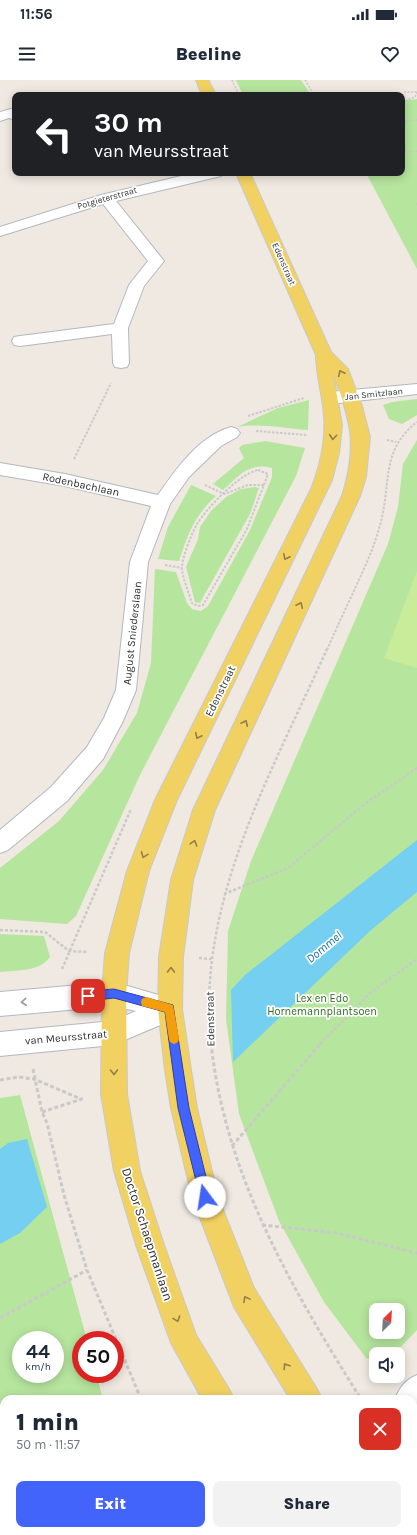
<!DOCTYPE html>
<meta charset="utf-8">
<style>
body{margin:0;font-family:Karla,sans-serif;background:#f2f2f3;color:#1f2937;height:100vh;display:flex;flex-direction:column;font-size:15px;white-space:nowrap}
*{box-sizing:border-box;margin:0}
p{font-size:13px;color:#747a83}
.icon{flex:none;width:22px;height:22px;fill:none;stroke:currentColor;stroke-width:2;stroke-linecap:round;stroke-linejoin:round}
.map{position:relative;flex:1;overflow:hidden}
.side{position:absolute;left:0px;top:1315px;width:417px;height:140px;display:flex;flex-direction:column;background:#fff;border-radius:12px 12px 0 0;box-shadow:0 2px 10px #0003}
.side>*{flex:none}
.top-card{position:absolute;left:12px;top:12px;width:393px;height:84px;border-radius:8px;box-shadow:0 2px 10px #0003;background:#202124;color:#fff;overflow:hidden}
.needle{width:26px;rotate:24deg}
.controls{position:absolute;left:369px;top:1223px;display:grid;gap:8px}
.controls a{display:grid;place-items:center;width:36px;height:36px;border-radius:8px;background:#fff;box-shadow:0 2px 10px #0003;font-size:20px}
.speed{position:absolute;left:12px;top:1251px;display:flex;gap:8px;font-size:20px;font-weight:700;text-align:center}
.speed>*{display:grid;place-content:center;width:52px;height:52px;border-radius:50%;background:#fff;box-shadow:0 2px 10px #0003;line-height:1}
.speed small{font-size:10px;font-weight:400}
.speed .limit{border:6px solid #d22;background:#fff;color:#111}
.pin{position:absolute;display:grid;place-items:center;width:34px;height:34px;color:#fff;margin:-17px;border-radius:8px;box-shadow:0 2px 6px #0006}
.me{position:absolute;width:44px;margin:-22px;rotate:346deg;stroke-linejoin:round;filter:drop-shadow(0 0 3px #0008)}
.turn{display:flex;align-items:center;gap:14px;height:84px;padding:0 16px;font-size:18px}
.turn .icon{width:52px;height:52px;stroke-width:2.5}
.turn b{display:block;font-size:28px;line-height:34px}
.round{display:grid;place-items:center;flex:none;width:42px;height:42px;border-radius:8px;background:#f2f2f3}
.overview{display:flex;align-items:center;justify-content:space-between;height:68px;padding:0 16px}
h1{font-size:24px;font-weight:800;line-height:30px}
.action{display:flex;gap:8px;margin-top:auto;padding:8px 16px}
.action a{flex:1;height:46px;border-radius:8px;background:#4264fb;color:#fff;font-size:16px;font-weight:800;line-height:46px;text-align:center}
.action a+a{background:#f2f2f3;color:#1f2937}
.status{display:flex;justify-content:space-between;align-items:center;height:28px;padding:0 20px;background:#fff;direction:ltr}
.status svg{height:11px;fill:currentColor}
header{display:flex;justify-content:space-between;align-items:center;height:52px;padding:0 16px;background:#fff;font-size:18px;font-weight:800}
.map>svg:first-child{display:block}
.green{fill:#b6e59e;fill-rule:evenodd}
.pitch{fill:#c9ec9a}
.water{fill:#75cff0}
.lines{fill:none;stroke-linecap:round;stroke-linejoin:round}
.minor-casing{stroke:#b4b7c1;stroke-width:2}
.major-casing{stroke:#c9c9c9;stroke-width:2}
.path-far3{stroke:#c9c9c9;stroke-width:1.5;stroke-dasharray:2 1.5;stroke-linecap:butt}
.path-far2{stroke:#c9c9c9;stroke-width:2;stroke-dasharray:2.5 1.5;stroke-linecap:butt}
.path-far1{stroke:#c9c9c9;stroke-width:2.5;stroke-dasharray:3 2;stroke-linecap:butt}
.path{stroke:#c9c9c9;stroke-width:3;stroke-dasharray:4 2.5;stroke-linecap:butt}
.minor{fill:#fff;fill-rule:evenodd}
.major{fill:#f2d163;fill-rule:evenodd}
.oneway{stroke:#908048}
.oneway2{stroke:#969696}
.route{fill:#4264fb;stroke:#2b41a3}
.slow{fill:#f59e0b}
.labels{text-anchor:middle;stroke-width:3.5;stroke-linejoin:round;paint-order:stroke}
.far-street-label{font-size:9px;fill:#2e2e2e;stroke:#fff}
.street-label{font-size:11px;fill:#2e2e2e;stroke:#fff}
.park-label{font-size:11px;fill:#2c6e1b;stroke:#fff}
.water-label{font-size:12px;font-style:italic;fill:#0d6fa3;stroke:#fff}
.near-street-label{font-size:13px;fill:#2e2e2e;stroke:#fff}
</style>
<div class="status"><b>11:56</b><svg viewBox="0 0 49 12"><path d="M0 12V9h3v3zM5 12V6h3v6zM10 12V3h3v9zM15 12V0h3v12zM26 1h20v11H26zM47 4h2v5h-2z"/></svg></div>
<header><svg class="icon" aria-label="menu" viewBox="0 0 24 24"><path d="M4 6h16M4 12h16M4 18h16"/></svg>Beeline<svg class="icon" aria-label="heart" viewBox="0 0 24 24"><path d="M12 20l-8-8c-3-5 5-10 8-4 3-6 11-1 8 4z"/></svg></header>
<div class="map">
<svg width="417" height="1455" viewBox="0 0 417 1455">
<rect width="100%" height="100%" fill="#efe9e1"/>
<!-- green -->
<path class="green" d="M236,0H301L311,15H243Z
M417,19V189L366,93H402V21Z
M417,319V335L402,344L389,339L383,325L392,322Z
M309,320L308,350C283,348 261,343 237,347L278,328Z
M417,360V1250L394,1274H376V1282L366,1278L324,1222L279,1141L239,1034L226,939L228,851L251,781L388,464L398,427L403,384ZM376,1230H398V1252H376Z
M265,361L305,368L296,396L140,695L76,836L67,844L0,839V788L59,741L103,690L137,633L151,583L155,489L176,492L187,523L192,529L201,531L208,526L250,450L272,397V388C248,382 240,395 223,410L213,404L244,378L239,368L242,365Z
M191,405L216,416C194,436 188,454 179,481L158,479L168,447Z
M255,407L259,408L250,434L201,521L200,523L195,522L186,487L198,459L200,447L211,431L226,417L241,409Z
M0,854L44,856L50,877C40,892 16,890 0,892Z
M20,1015L87,1260H81V1294H96L103,1319H4V1451H69L66,1455H0V1018ZM21,1260H55V1294H21Z"/>
<!-- pitch -->
<path class="pitch" d="M417,491V588L384,578Z"/>
<!-- water -->
<path class="water" d="M417,760V812L370,851L233,982L231,910L245,895Z
M27,1059L47,1127L20,1153L0,1164V1069L8,1063Z"/>
<g class="lines">
<defs>
<path id="minor" d="M11,29L15,30V40L9,38L0,41V32Z
M194,93H223L221,96L116,121L164,181L144,206L128,248L129,283L127,287L121,288L115,287L113,283L112,254L20,266L14,265L12,261L14,257L20,256L114,244L129,205L148,181L103,124L0,156V147L101,115Z
M417,304V314L330,324L324,322L322,318L324,314L330,312Z
M231,347L237,349L240,353L237,357L221,366L189,397L170,424L148,482L136,610L123,641L103,679L67,721L8,770L0,773V750L51,707L87,667L104,638L116,610L130,482L151,426L65,406L0,395V383L65,394L158,415C176,389 199,356 231,347Z
M114,902L179,921L182,929L179,937L113,965L0,976V952L113,941L136,931L114,926L0,936V912Z
M417,1295V1331L413,1332V1319H395C400,1307 405,1300 417,1295Z
M110,1451H143L141,1455H108Z"/>
<path id="major" d="M196,0H208L216,15H202Z
M236,93H250L331,272L348,289L362,326L370,357L366,397L360,416L215,730L193,800L183,877L182,929L191,990L197,1028L218,1117L254,1208L317,1309L322,1319H290L234,1227L192,1117L171,1028L165,990L158,929L159,877L171,800L193,730L342,416C358,366 351,341 333,293L342,345L339,373L332,400L177,720L149,791L129,873L126,914L127,1014L140,1091L164,1165L196,1255L229,1309L234,1319H202L171,1263L136,1165L114,1091L101,1014L102,914L105,873L127,791L155,720L311,409C320,386 326,361 324,336C323,316 316,296 316,275Z
M413,1430L417,1432V1455H401L400,1451H413Z
M309,1451H342L344,1455H311Z"/>
</defs>
<!-- minor casing -->
<use href="#minor" class="minor-casing"/>
<!-- major casing -->
<use href="#major" class="major-casing"/>
<!-- path-far3 -->
<path class="path-far3" d="M232,0L239,15
M305,0L314,15
M404,12H417
M402,22L415,17L417,12
M402,42L417,40
M402,72L417,71
M417,123V126"/>
<!-- path-far2 -->
<path class="path-far2" d="M248,336L304,318
M256,351L307,355
M387,360L396,362
M74,379L111,303
M258,390L268,394L247,449L203,525L198,526L192,523C189,514 182,496 182,488C182,477 192,453 197,444C207,428 239,394 258,390Z
M205,405L224,414L248,405H264
M165,485L182,488
M327,570C341,537 358,504 372,470C376,458 381,445 383,432C390,395 384,368 417,342"/>
<!-- path-far1 -->
<path class="path-far1" d="M224,814L288,788L366,723L417,688
M0,850L45,852L69,871L88,872
M199,878L211,879
M62,889L131,729
M211,964C196,823 271,694 327,569
M320,964L370,913L417,879"/>
<!-- path -->
<path class="path" d="M211,963C225,1095 292,1209 361,1319
M33,989L42,1032L47,1043L64,1115L87,1190L141,1319
M0,1000L19,997L34,999L81,1019
M42,1032L85,1018
M232,1066L321,963
M262,1145L337,1153L417,1173
M0,1238L87,1190
M413,1384L417,1388
M244,1451L247,1455"/>
<!-- minor -->
<use href="#minor" class="minor"/>
<!-- major -->
<use href="#major" class="major"/>
</g>
<!-- one-way arrows -->
<defs><path id="oneway-chevron" d="M-2-3.5L2.5 0L-2 3.5" fill="none" stroke-width="1.6" stroke-linecap="round" stroke-linejoin="round"/></defs>
<g class="oneway">
<use href="#oneway-chevron" transform="translate(341 293) rotate(-116)"/>
<use href="#oneway-chevron" transform="translate(333 357) rotate(95)"/>
<use href="#oneway-chevron" transform="translate(286 477) rotate(116)"/>
<use href="#oneway-chevron" transform="translate(300 525) rotate(-65)"/>
<use href="#oneway-chevron" transform="translate(245 643) rotate(-65)"/>
<use href="#oneway-chevron" transform="translate(198 656) rotate(116)"/>
<use href="#oneway-chevron" transform="translate(194 763) rotate(-73)"/>
<use href="#oneway-chevron" transform="translate(144 775) rotate(111)"/>
<use href="#oneway-chevron" transform="translate(171 890) rotate(-89)"/>
<use href="#oneway-chevron" transform="translate(114 992) rotate(89)"/>
<use href="#oneway-chevron" transform="translate(246 1219) rotate(-118)"/>
<use href="#oneway-chevron" transform="translate(177 1239) rotate(70)"/>
<use href="#oneway-chevron" transform="translate(286 1286) rotate(-122)"/>
</g>
<use class="oneway2" href="#oneway-chevron" transform="translate(24 922) rotate(175)"/>
<!-- route -->
<path class="route" d="M114,909L173,925L189,1028L211,1117L209,1121L205,1123L201,1121L200,1117L178,1028L165,932L114,918L88,921L84,919L83,916L84,913L88,911Z"/>
<!-- slow -->
<path class="slow" d="M146,917L173,925L179,959L178,962L174,964L170,962L169,959L165,932L142,926L141,922L142,919Z"/>
<g class="labels">
<!-- far-street labels -->
<g class="far-street-label">
<text transform="translate(107 118) rotate(-16)" y="3">Potgieterstraat</text>
<text transform="translate(284 184) rotate(66)" y="3">Edenstraat</text>
<text transform="translate(374 314) rotate(-6)" y="3">Jan Smitzlaan</text>
</g>
<!-- street labels -->
<g class="street-label">
<text transform="translate(81 404) rotate(12)" y="4">Rodenbachlaan</text>
<text transform="translate(132 553) rotate(-84)" y="4">August Sniederslaan</text>
<text transform="translate(220 611) rotate(-64)" y="4">Edenstraat</text>
<text transform="translate(210 939) rotate(-91)" y="4">Edenstraat</text>
<text transform="translate(66 957) rotate(-5)" y="4">van Meursstraat</text>
</g>
<!-- park labels -->
<g class="park-label">
<text x="322" y="922">Lex en Edo<tspan x="322" dy="13">Hornemannplantsoen</tspan></text>
</g>
<!-- water labels -->
<g class="water-label">
<text transform="translate(324 867) rotate(-40)" y="4">Dommel</text>
</g>
<!-- near-street labels -->
<g class="near-street-label">
<text transform="translate(148 1154) rotate(72)" y="5">Doctor Schaepmanlaan</text>
</g>
</g>
</svg>
<div class="controls">
<a><svg class="needle" viewBox="-14 -14 28 28"><path d="M0-13l5 13h-10z" fill="#e53935"/><path d="M0 13l5-13h-10z" fill="#747a83"/></svg></a>
<a><svg class="icon" aria-label="sound" viewBox="0 0 24 24"><path d="M4 9h4l5-4v14l-5-4H4zM17 9q2 3 0 6"/></svg></a>
</div>
<div class="speed"><div>44<small>km/h</small></div><div class="limit">50</div></div>
<div class="pin" style="left:88px;top:916px;background:#d93025"><svg class="icon" aria-label="arrive" viewBox="0 0 24 24"><path d="M6 21V4h12l-3 4 3 4H6"/></svg></div>
<svg class="me" style="left:205px;top:1117px" viewBox="-20 -20 40 40"><circle r="19" fill="#fff"/><path d="M0-13L10 11 0 6-10 11z" fill="#4264fb"/></svg>
<div class="top-card">
<div class="turn"><svg class="icon" aria-label="left" viewBox="0 0 24 24"><path d="M17 20v-9H6M10 6l-5 5 5 5"/></svg><div><b>30 m</b>van Meursstraat</div></div>
</div>
<section class="side">
<div class="overview"><div><h1>1 min</h1><p>50 m · 11:57</p></div><a class="round" style="background:#d93025;color:#fff"><svg class="icon" aria-label="close" viewBox="0 0 24 24"><path d="M6 6l12 12M18 6L6 18"/></svg></a></div>
<div class="action"><a>Exit</a><a>Share</a></div>
</section>
</div>
